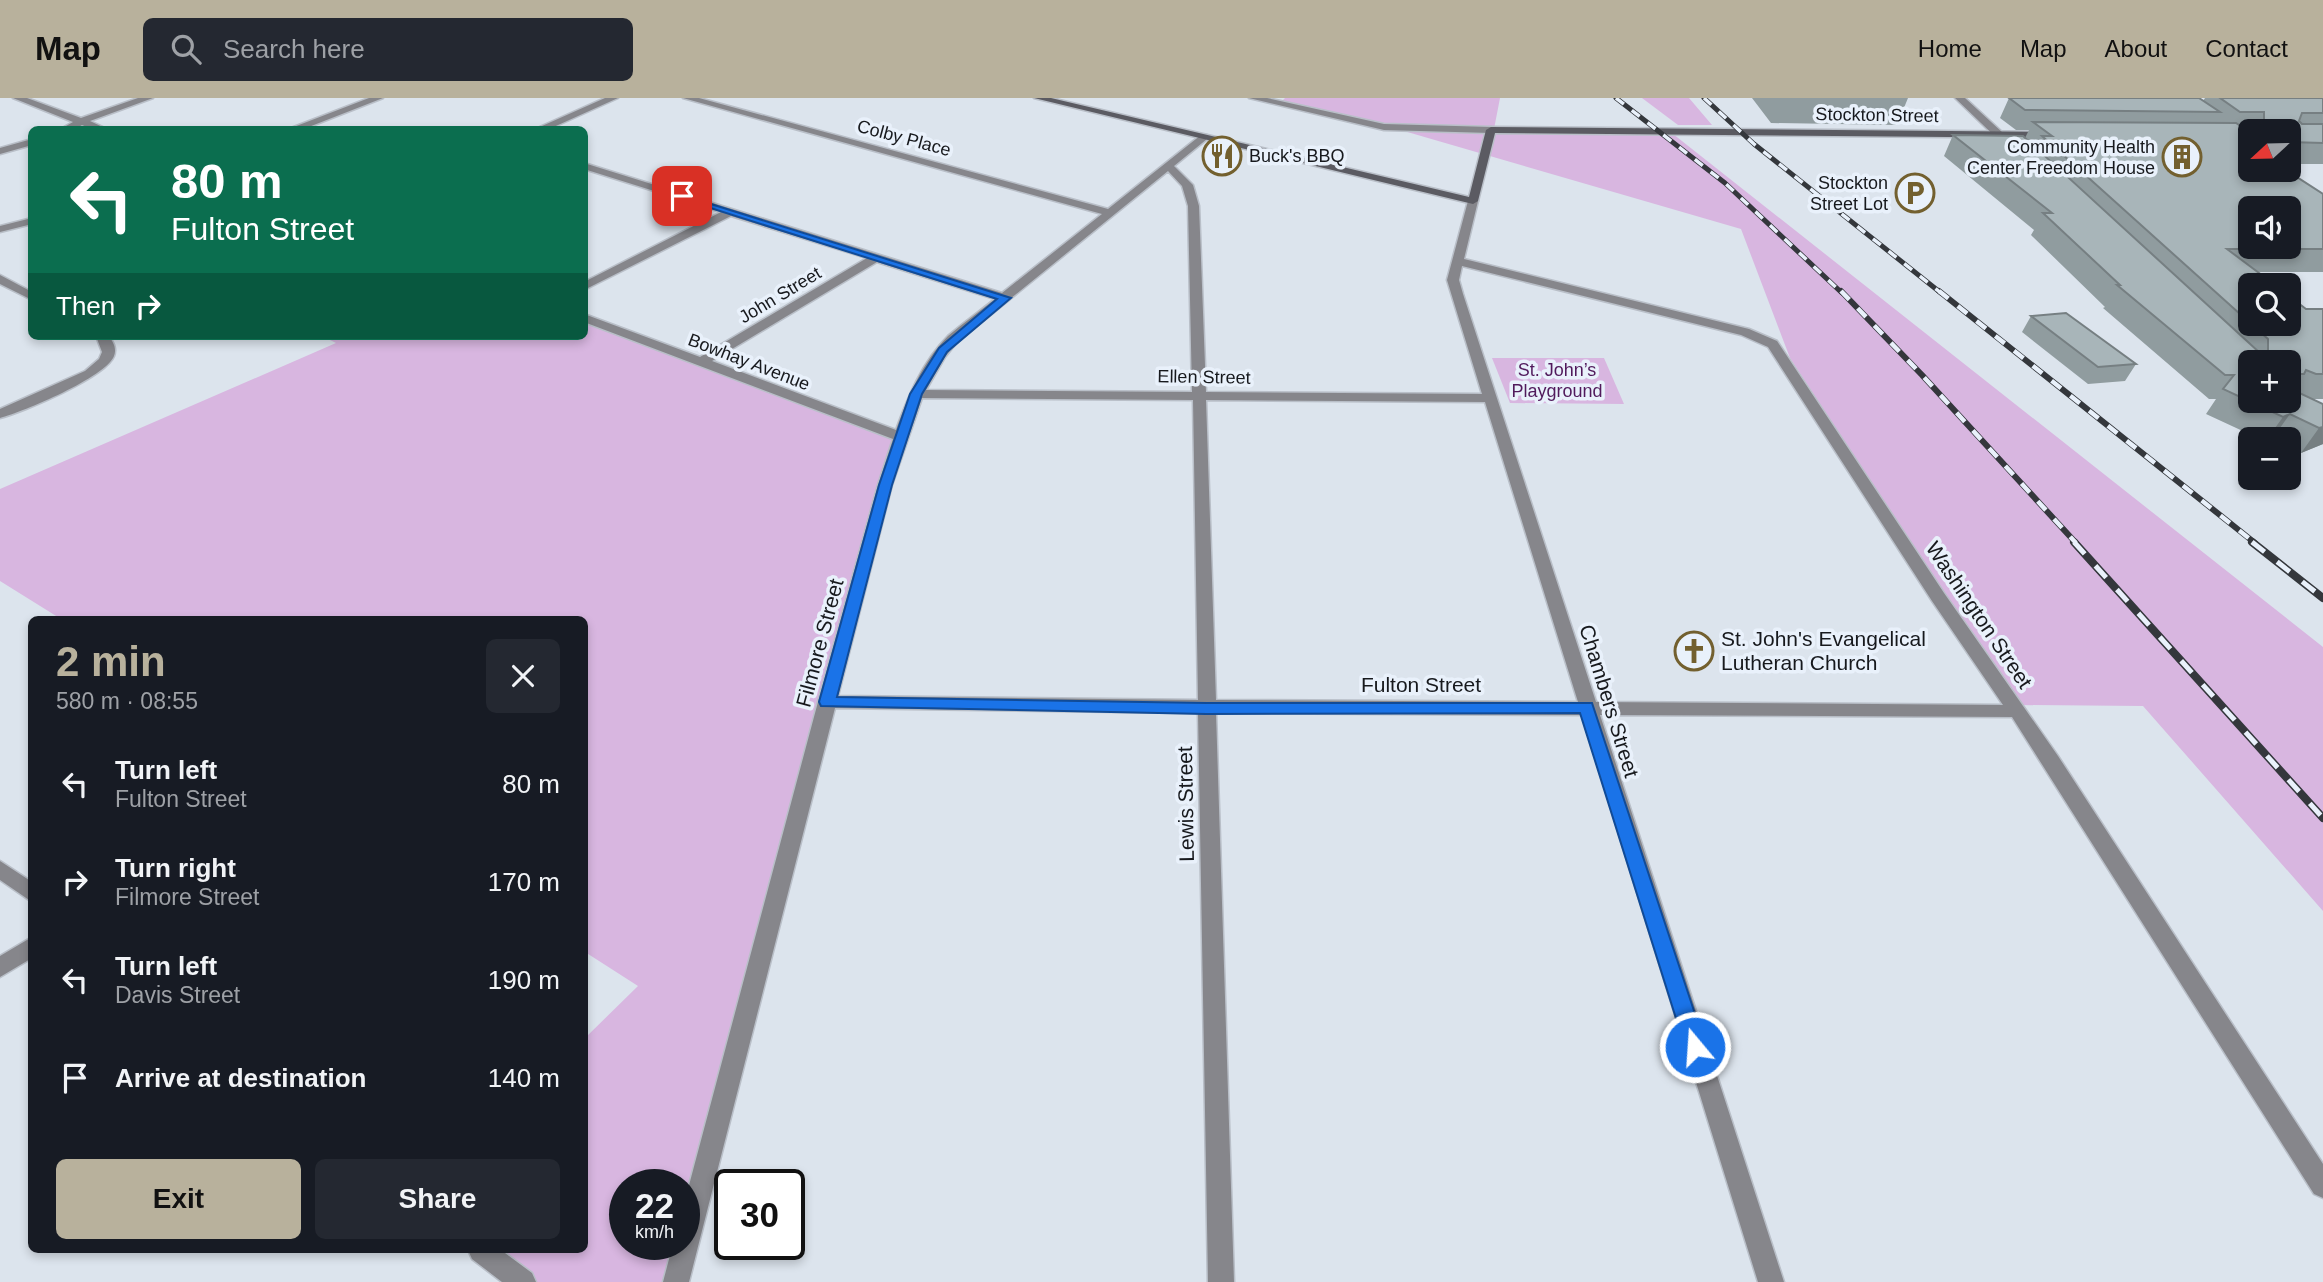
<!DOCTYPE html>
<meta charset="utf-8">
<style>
body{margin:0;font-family:Arial,sans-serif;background:#242831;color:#f1f3f6;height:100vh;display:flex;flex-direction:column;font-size:26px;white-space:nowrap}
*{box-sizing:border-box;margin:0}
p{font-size:23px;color:#9ea1a6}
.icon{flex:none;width:38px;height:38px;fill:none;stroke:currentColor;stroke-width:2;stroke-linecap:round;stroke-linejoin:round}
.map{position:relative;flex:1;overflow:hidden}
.panel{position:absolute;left:28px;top:518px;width:560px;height:637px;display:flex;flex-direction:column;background:#171b24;border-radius:10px;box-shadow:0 4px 10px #0003}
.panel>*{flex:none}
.banner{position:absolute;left:28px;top:28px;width:560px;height:214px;border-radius:10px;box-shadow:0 4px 10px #0003;background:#0b6e4f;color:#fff;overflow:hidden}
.needle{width:46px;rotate:248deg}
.buttons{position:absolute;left:2238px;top:21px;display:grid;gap:14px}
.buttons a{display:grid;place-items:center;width:63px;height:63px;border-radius:10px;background:#171b24;box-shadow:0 4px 10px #0003;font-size:35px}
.speed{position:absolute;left:609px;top:1071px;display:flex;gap:14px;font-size:35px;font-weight:700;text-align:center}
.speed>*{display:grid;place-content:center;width:91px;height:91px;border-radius:50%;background:#171b24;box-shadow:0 4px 10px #0003;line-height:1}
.speed small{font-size:18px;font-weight:400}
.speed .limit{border:4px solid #111;border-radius:10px;background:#fff;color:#111}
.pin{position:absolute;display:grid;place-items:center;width:60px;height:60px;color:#fff;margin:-30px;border-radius:14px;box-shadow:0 4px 10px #0006}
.me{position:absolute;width:77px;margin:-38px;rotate:342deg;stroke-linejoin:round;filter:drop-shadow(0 0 5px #0008)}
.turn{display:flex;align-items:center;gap:24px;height:147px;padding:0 28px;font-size:32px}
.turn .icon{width:91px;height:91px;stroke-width:2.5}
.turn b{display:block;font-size:49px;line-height:60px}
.then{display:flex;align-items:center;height:66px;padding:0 28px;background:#0003;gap:14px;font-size:26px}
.round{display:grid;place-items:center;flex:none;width:74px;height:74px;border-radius:10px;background:#242831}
.summary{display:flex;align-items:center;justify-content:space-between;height:119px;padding:0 28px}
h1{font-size:42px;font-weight:800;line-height:52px;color:#b8b19c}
.primary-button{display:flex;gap:14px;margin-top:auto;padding:14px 28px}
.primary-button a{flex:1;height:80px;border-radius:10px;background:#b8b19c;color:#111;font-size:28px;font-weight:800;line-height:80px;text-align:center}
.primary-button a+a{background:#242831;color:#f1f3f6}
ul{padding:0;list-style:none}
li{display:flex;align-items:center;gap:21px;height:98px;padding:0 28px}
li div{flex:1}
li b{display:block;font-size:26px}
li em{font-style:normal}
header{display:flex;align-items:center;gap:42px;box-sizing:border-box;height:98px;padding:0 35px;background:#b8b19c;color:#111}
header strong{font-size:33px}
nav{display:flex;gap:38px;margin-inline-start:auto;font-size:24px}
.search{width:490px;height:63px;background:#242831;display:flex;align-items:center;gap:18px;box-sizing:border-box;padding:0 24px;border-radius:10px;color:#9ea1a6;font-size:26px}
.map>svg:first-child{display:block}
.green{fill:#d8b6e0}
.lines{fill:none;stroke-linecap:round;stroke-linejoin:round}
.street-casing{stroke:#b9bfc8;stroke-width:3}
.secondary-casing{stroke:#b9bfc8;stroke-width:3}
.street{fill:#86868b;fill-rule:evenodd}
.secondary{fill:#5b5b62;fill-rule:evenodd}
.rail-far2-casing{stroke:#34373c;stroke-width:5}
.rail-far1-casing{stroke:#34373c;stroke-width:6}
.rail-casing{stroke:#34373c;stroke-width:8}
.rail-far2{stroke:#e9f1fb;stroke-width:3.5;stroke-dasharray:10;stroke-linecap:butt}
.rail-far1{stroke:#e9f1fb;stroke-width:4.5;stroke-dasharray:12;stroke-linecap:butt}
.rail{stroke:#e9f1fb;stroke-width:5;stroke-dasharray:16;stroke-linecap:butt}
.wall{fill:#909c9f;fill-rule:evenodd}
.shaded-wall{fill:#767f82}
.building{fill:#a8b5b9;stroke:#767f82;stroke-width:2;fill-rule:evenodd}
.route{fill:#1a73e8;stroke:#114b97;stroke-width:2}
.labels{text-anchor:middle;stroke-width:7;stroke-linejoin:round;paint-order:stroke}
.far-street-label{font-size:18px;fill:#17191d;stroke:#e9f1fb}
.far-poi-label{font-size:18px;fill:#17191d;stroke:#e9f1fb;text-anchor:end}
.far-park-label{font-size:18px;fill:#511a5c;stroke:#e9f1fb}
.street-label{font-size:21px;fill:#17191d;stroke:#e9f1fb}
.poi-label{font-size:21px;fill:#17191d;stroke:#e9f1fb;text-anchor:start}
</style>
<header>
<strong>Map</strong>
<div class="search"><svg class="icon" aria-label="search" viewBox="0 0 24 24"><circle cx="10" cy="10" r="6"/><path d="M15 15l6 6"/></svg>Search here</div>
<nav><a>Home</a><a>Map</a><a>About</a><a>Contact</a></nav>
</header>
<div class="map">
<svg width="2323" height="1184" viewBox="0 0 2323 1184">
<rect width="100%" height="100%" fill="#dce4ed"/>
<!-- green -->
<path class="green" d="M1285,0H1500L1494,31L1668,32L2323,549V813L2143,608L2017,607L1790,260L1741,131L1397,31L1282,3Z
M1642,0H1689L1712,27H1678Z
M585,223L896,333L684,1132V1087H625V1146H681L671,1184H529L487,1152H584L585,940L638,888L585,854L584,522L61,521L0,483V391L336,245L322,238H584Z
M1492,260H1604L1624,306L1510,305Z"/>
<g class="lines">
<defs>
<path id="street" d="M13,0H27L81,20L138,0H153L90,23L109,32H94L82,27L73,32H59L73,24Z
M369,0H383L301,32H286Z
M605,0H618L547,32H533Z
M683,0H699L1108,111L1201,37H1207V41L1174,68L1193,87L1199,108L1206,294L1482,296L1447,182L1468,103L1473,100L1478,103L1464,161L1749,231L1777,243L1944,495L2058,658L2323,1066V1100L2314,1096L2012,619L1600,617L1784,1184H1758L1582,617L1216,615L1234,1184H1208L1198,615L835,610L689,1184H663L673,1146H684V1106L818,604L878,387L893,341L584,224V216L700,259L867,160L731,118L584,192V184L721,114L584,71V65L1002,195L1102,116ZM1168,73L1182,88L1188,108L1192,294L926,292L945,259L957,244ZM877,164L995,201C980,213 963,225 948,238C922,264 908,299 896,332L712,263ZM1462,168L1741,237L1768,249L1932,503L2003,607L1596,604L1463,196L1459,182ZM922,300L1193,302L1198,602L838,598L892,387ZM1206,302L1485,304L1578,604L1216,602Z
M1249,0H1267L1384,26L1491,29L1496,32L1491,35L1384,32Z
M1955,0H1965L2015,46V50H2007Z
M32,41V47L0,56V50Z
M32,120V126L0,134V128Z
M0,177L32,194V202L0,186Z
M96,238H109C113,244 117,250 114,258C106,279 23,314 0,320V311L85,273L99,261L102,254Z
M0,763L32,784V804L0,782Z
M32,839V860L0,879V858Z
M468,1152H501L532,1175L536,1184H502L472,1161Z"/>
<path id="secondary" d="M1034,0H1051L1469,99L1486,32L1491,29L2049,34L2054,37L2049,40L1495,35L1478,103L1473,106Z"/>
</defs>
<!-- street casing -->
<use href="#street" class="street-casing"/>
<!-- secondary casing -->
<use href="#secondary" class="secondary-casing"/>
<!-- street -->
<use href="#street" class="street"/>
<!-- secondary -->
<use href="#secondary" class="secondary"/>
<defs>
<path id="rail-far2" d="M1616,0L1725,85L1842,195
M1704,0L1754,46L1941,195"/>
<path id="rail-far1" d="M1841,193L1922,277L2076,445
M1939,193L2255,445"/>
<path id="rail" d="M2074,444L2323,720
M2252,444L2323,500"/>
</defs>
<!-- rail-far2 casing -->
<use href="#rail-far2" class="rail-far2-casing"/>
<!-- rail-far1 casing -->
<use href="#rail-far1" class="rail-far1-casing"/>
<!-- rail casing -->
<use href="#rail" class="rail-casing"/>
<!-- rail-far2 -->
<use href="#rail-far2" class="rail-far2"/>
<!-- rail-far1 -->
<use href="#rail-far1" class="rail-far1"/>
<!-- rail -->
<use href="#rail" class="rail"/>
</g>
<!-- wall -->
<path class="wall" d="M1752,0H1908L1897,27L1771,25Z
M2009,0L2203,3L2205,0H2323V66H2289V33H2250V72L2323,96V174H2257L2306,211H2323V301H2312L2323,306V346L2301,355L2289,349V341H2260L2206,316L2216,301H2209L2103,210L2105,209L2031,137L2034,132L1944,58L1953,37L2025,40L2029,32H2016L2000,20ZM2250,264H2289V303Z
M2031,218L2136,266L2125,283L2088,286L2022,234Z"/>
<!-- shaded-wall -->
<path class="shaded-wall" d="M2290,316L2272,341H2267L2283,319Z
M2323,329V346L2301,355L2319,330Z"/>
<!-- building -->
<path class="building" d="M2009,0H2199L2220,14L2025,12Z
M2220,0H2323V15H2302L2299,23L2302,26H2323V45L2289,44V33H2265L2255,25L2264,24V14H2240Z
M2033,24L2236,25L2250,34V43H2243L2250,48V72H2286L2323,96V151H2227L2275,187H2250V225L2042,38H2052ZM2250,110H2289V149H2250Z
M1953,37L2023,38L2260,255L2268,256V241L2251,226H2289V198L2306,211H2323V276H2316L2306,272L2304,276H2289V264H2250V303H2289V290L2323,306V329L2319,330L2290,316L2283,319L2223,291L2234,277H2225L2117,187H2120L2043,115H2052Z
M2066,215L2136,266L2098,269L2031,218Z"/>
<!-- route -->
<path class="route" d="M679,96L1011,200L947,254L922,296L892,387L837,599L1206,605H1592L1706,949L1703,955L1695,958L1688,955L1685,949L1580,615L1206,616L821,608L819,604L879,387L910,296L939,250L997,201L679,100Z"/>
<!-- icons -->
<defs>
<symbol id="restaurant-ring" viewBox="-11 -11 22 22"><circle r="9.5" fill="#e9f1fb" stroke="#73602f" stroke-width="1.5"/><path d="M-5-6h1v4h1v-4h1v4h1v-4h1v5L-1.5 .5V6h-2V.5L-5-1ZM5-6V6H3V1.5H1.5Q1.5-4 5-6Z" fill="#73602f"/></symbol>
<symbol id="building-ring" viewBox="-11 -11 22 22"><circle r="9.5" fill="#e9f1fb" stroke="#73602f" stroke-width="1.5"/><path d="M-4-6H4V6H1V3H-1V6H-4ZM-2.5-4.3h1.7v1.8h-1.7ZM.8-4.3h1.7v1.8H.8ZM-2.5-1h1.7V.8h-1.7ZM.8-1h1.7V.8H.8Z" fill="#73602f"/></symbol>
<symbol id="parking-ring" viewBox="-11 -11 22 22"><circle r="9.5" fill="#e9f1fb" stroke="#73602f" stroke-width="1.5"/><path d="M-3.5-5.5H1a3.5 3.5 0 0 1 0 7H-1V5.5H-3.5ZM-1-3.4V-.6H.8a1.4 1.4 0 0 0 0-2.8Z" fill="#73602f"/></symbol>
<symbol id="church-ring" viewBox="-11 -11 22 22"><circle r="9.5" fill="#e9f1fb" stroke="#73602f" stroke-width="1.5"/><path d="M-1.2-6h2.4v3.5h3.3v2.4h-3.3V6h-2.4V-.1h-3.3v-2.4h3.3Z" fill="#73602f"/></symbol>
</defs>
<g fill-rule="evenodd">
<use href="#restaurant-ring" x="1200" y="36" width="44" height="44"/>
<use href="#building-ring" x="2160" y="37" width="44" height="44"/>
<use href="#parking-ring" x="1893" y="73" width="44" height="44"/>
<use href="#church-ring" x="1672" y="531" width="44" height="44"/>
</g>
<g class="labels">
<!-- far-street labels -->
<g class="far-street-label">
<text transform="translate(1877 17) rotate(1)" y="6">Stockton Street</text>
<text transform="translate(904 40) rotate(15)" y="6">Colby Place</text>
<text transform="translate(780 197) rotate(-31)" y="6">John Street</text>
<text transform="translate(749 264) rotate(21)" y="6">Bowhay Avenue</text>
<text transform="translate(1204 279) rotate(1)" y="6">Ellen Street</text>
</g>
<!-- far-poi labels -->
<g class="far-poi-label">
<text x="2155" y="55">Community Health<tspan x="2155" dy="21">Center Freedom House</tspan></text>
<text x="1249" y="64" text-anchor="start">Buck's BBQ</text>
<text x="1888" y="91">Stockton<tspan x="1888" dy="21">Street Lot</tspan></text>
</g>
<!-- far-park labels -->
<g class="far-park-label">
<text x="1557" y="278">St. John’s<tspan x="1557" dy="21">Playground</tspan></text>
</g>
<!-- street labels -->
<g class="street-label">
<text transform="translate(1979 517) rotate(56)" y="7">Washington Street</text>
<text transform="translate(820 545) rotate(-75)" y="7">Filmore Street</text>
<text x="1421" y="594">Fulton Street</text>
<text transform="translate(1609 603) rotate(73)" y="7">Chambers Street</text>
<text transform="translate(1186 706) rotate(-91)" y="7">Lewis Street</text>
</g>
<!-- poi labels -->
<g class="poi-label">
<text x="1721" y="548">St. John's Evangelical<tspan x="1721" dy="24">Lutheran Church</tspan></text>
</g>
</g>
</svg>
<div class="buttons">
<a><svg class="needle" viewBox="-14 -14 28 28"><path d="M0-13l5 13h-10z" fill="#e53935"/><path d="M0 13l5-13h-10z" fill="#9ea1a6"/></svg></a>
<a><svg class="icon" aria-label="sound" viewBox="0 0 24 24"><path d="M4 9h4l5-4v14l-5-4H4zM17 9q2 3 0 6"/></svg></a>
<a><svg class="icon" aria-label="search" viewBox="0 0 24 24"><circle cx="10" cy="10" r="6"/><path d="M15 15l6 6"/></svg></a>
<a>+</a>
<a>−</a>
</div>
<div class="speed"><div>22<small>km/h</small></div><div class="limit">30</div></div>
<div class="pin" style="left:682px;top:98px;background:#d93025"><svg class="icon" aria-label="arrive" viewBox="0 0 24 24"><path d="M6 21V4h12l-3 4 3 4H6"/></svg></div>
<svg class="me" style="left:1695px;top:949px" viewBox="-20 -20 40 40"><circle r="17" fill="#1a73e8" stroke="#fff" stroke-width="3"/><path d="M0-11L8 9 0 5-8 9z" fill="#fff"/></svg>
<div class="banner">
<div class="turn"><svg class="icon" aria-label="left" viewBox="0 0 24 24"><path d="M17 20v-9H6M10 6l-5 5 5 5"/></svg><div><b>80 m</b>Fulton Street</div></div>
<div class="then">Then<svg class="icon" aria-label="right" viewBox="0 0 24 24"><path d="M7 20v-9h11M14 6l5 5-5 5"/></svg></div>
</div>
<section class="panel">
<div class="summary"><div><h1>2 min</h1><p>580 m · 08:55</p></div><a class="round"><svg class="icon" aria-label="close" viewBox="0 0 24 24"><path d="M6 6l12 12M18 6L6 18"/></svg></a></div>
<ul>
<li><svg class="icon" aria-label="left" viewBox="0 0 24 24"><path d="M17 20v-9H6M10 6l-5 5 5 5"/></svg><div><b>Turn left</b><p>Fulton Street</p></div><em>80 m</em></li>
<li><svg class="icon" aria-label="right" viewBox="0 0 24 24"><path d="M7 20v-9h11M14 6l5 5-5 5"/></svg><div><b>Turn right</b><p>Filmore Street</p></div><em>170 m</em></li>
<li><svg class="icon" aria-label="left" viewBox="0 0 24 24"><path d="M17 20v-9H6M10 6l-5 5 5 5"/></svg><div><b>Turn left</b><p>Davis Street</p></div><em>190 m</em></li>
<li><svg class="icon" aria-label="arrive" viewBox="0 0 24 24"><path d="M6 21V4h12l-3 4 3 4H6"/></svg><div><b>Arrive at destination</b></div><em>140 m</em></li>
</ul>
<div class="primary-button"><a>Exit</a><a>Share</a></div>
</section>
</div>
